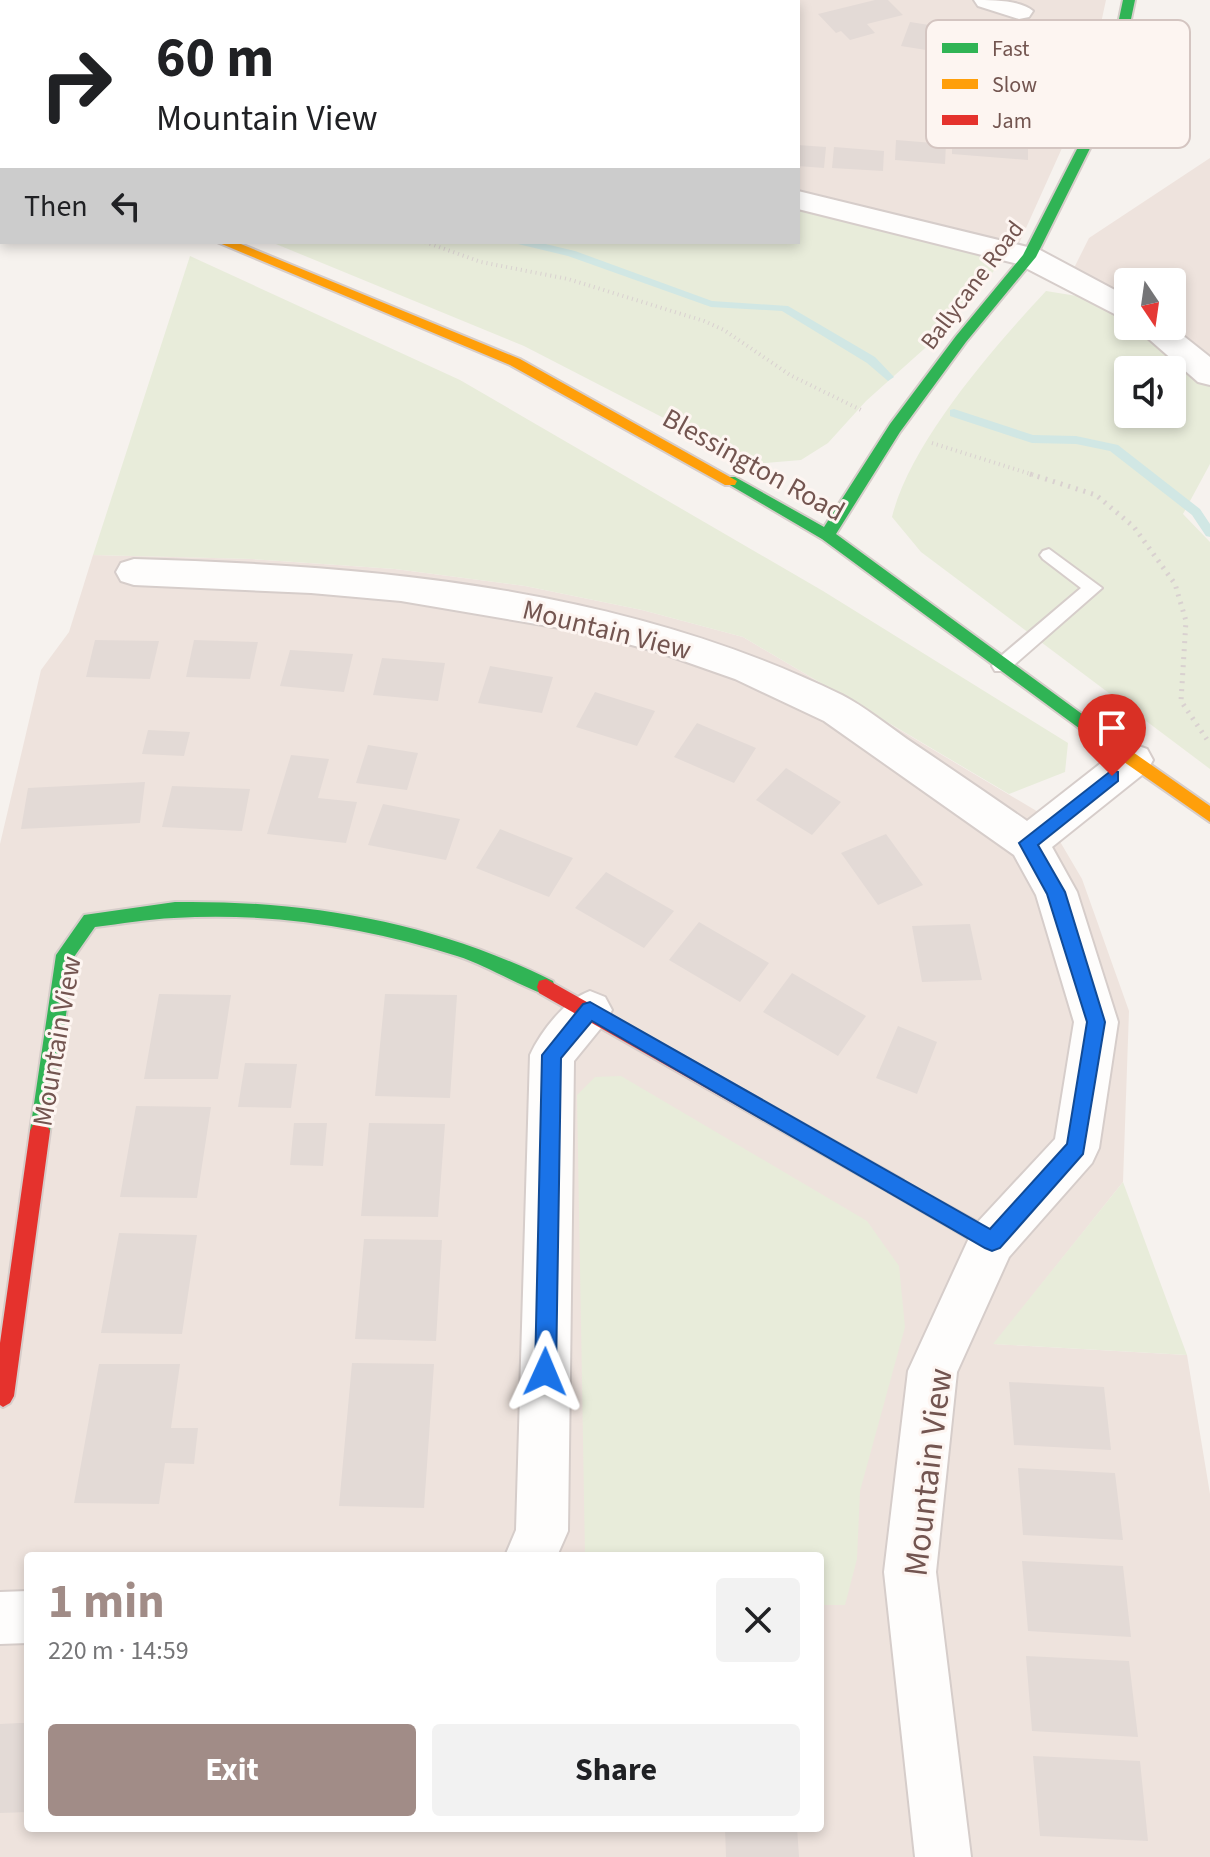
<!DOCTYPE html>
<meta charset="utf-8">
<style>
body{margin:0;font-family:"Source Sans 3",sans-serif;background:#f2f2f2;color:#202124;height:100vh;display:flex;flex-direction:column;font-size:30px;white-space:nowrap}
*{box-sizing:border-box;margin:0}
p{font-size:26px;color:#757577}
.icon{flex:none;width:44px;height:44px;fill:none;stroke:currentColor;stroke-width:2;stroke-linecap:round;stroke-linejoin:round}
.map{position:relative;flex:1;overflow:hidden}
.side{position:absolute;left:24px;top:1552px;width:800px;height:280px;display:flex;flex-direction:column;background:#fff;border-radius:8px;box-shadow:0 4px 12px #0003}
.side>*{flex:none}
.guide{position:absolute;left:0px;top:0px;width:800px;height:244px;box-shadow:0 4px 12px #0003;background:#fff;color:#202124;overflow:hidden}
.needle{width:52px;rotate:167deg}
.fabs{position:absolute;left:1114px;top:268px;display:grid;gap:16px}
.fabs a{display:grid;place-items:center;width:72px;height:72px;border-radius:8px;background:#fff;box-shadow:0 4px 12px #0003;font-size:40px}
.pin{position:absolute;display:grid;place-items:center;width:68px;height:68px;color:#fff;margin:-82px -34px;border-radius:50% 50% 50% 0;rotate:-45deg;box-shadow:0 0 8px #0007}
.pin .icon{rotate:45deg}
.me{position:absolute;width:88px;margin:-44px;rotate:1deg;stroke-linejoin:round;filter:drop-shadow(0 0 6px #0008)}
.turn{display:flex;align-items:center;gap:28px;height:168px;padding:0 24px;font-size:36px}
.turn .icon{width:104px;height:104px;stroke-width:2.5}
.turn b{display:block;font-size:56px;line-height:68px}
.then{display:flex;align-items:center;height:76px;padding:0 24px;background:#0003;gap:16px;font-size:30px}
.round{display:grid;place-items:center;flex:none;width:84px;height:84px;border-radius:8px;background:#f2f2f2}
.summary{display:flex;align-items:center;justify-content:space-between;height:136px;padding:0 24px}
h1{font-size:48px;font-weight:700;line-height:60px;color:#a18c87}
.primary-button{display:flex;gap:16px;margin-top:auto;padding:16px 24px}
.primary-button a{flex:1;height:92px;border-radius:8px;background:#a18c87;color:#fff;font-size:32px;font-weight:700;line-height:92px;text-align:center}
.primary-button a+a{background:#f2f2f2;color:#202124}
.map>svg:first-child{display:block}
.residential{fill:#eee3dd;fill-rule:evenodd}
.green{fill:#e8ecda;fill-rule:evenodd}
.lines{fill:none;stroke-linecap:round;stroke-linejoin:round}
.stream{fill:#d1e7e4;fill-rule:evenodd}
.building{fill:#e3dad6}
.lane-casing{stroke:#d6cdca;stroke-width:4}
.street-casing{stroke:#d6cdca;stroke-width:4}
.fast-casing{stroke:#d6cdca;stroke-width:4}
.slow-casing{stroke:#d6cdca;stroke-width:4}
.jam-casing{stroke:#d6cdca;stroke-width:4}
.path-far1{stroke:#d9d1d0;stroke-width:4;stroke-dasharray:1 4;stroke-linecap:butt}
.path{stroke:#d9d1d0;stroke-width:5;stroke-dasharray:2 6;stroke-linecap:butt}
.lane{fill:#fefdfc;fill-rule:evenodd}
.street{fill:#fefdfc;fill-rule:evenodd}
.fast{fill:#30b455;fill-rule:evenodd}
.slow{fill:#ff9f0a;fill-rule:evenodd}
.jam{fill:#e5322d;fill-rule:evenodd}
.route{fill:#1a73e8;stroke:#114b97;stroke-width:2}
.labels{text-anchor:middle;stroke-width:6;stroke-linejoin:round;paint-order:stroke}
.far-street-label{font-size:24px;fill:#735550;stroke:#fdf5f1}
.street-label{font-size:28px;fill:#735550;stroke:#fdf5f1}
.near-street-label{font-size:34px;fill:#735550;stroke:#fdf5f1}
.key{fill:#fdf5f1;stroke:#d4c5c1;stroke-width:2}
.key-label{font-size:22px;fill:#735550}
</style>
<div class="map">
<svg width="1210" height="1857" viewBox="0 0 1210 1857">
<rect width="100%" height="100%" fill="#f6f2ee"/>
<!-- residential -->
<path class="residential" d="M0,0H1106L1085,97L1017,248L798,194V2H2V59Z
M1210,158V364L1162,326H1172V282H1128V303L1072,272L1089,238Z
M93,555L252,559L395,569L525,586L642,610L743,637L1045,816L1082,879L1129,1011L1123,1182L994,1344L1187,1355L1210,1494V1857H0V844L41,670L69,632ZM28,1556H820V1828H28Z"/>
<!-- green -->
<path class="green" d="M798,207L1002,261L943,332L866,401L828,443L801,460L753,464L524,346L271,242H798Z
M190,256L460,380L823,591L1068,743L1065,772L1009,794L743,637L642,610L525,586L395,569L252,559L93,555Z
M1046,291L1108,301L1128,315V326H1144L1210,380V464L1183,514L1210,542V769L921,552L892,517C910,443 993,348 1046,291ZM1128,370H1172V414H1128Z
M621,1076L867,1221L899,1266L905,1327L860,1491L857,1559L845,1605H820V1556H585L577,1095L595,1077Z
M1123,1182L1187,1355L993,1344Z"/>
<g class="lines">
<!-- stream -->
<path class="stream" d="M0,100H2V106H0Z
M517,242H537L575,251L712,301L788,306L875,357L894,377L888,381L867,363L782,311L711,307L568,256L518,244Z
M954,409L1033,435L1076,436L1118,445L1200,509L1210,524V537L1206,536L1192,515L1110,451L1076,444L1032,443L950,416V410Z"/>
</g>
<!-- building -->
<path class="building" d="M875,0H888L903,15L867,24L875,33L850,40L841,31L836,33L818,14Z
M910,22L948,28L939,52L901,46Z
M997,131L1028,134V160L952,154V133L997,137Z
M896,140L946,144L945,164L895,160Z
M798,145L826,147L824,168L798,166Z
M834,147L884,151L883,171L832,168Z
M95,640L159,641L150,679L86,677Z
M194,640L258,642L250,679L186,677Z
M290,650L353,654L344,692L280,686Z
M382,658L445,663L438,701L373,695Z
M490,666L553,677L542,713L478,703Z
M595,692L655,711L637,746L576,727Z
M697,723L756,748L734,783L674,757Z
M148,730L190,732L184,756L142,754Z
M368,745L418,753L407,790L356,783Z
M291,755L329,759L318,798L357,802L346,843L267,834Z
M786,768L841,802L812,835L756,800Z
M145,782L140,823L21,829L28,788Z
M172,786L250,789L242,831L162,827Z
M383,804L460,819L446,860L368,845Z
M500,829L573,858L549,897L476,868Z
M886,834L923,885L878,905L841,853Z
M606,872L674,911L644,948L575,908Z
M699,922L769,963L740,1002L669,960Z
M970,924L982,980L922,982L912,926Z
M792,973L866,1016L838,1056L763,1012Z
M159,994L231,995L218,1079H144Z
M385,994L457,995L450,1098L375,1096Z
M898,1026L937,1042L917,1094L876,1078Z
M245,1063L297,1064L291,1108L238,1107Z
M136,1106L211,1107L197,1198L120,1197Z
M294,1123H327L323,1166L290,1165Z
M369,1123L445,1124L438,1217L361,1216Z
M119,1233L197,1235L182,1334L101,1333Z
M364,1239L442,1240L436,1341L355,1339Z
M352,1363L434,1364L424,1508L339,1506Z
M99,1364H180L171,1428H198L194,1464L165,1463L159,1504L74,1503Z
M1009,1382L1104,1387L1111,1450L1014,1445Z
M1018,1468L1115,1473L1123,1540L1023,1535Z
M1022,1561L1123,1566L1131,1637L1028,1631Z
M1026,1656L1129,1661L1138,1737L1032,1731Z
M20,1723H28V1812L0,1813V1724Z
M1033,1756L1140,1761L1148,1841L1040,1836Z
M725,1828H797L799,1857H726Z"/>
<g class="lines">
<defs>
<path id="lane" d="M1049,549L1102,588L1007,671H995L992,666L995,661L1081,588L1043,559L1040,555L1043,551Z"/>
<path id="street" d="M624,0H652V2H624Z
M974,0C992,0 1021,0 1033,11L1029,17L1019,19L978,6Z
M0,56H2V72H0Z
M798,191L1040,250L1128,297V321L1018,264L798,209Z
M1134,326H1171L1210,357V385L1198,382Z
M134,559C376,566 621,587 842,695C865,707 886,724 907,739C947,766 987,793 1027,821L1119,749L1133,744L1147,749L1153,760L1147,771L1052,847L1077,892L1118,1022L1099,1148L1092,1163L1009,1257L957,1372L936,1572L971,1857H915L884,1572L908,1371L975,1225L1055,1139L1074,1022L1036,895L1014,855L824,721L735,679L658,652L578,631L401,601L311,593L134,585L121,581L116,572L121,563Z
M590,991L605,997L612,1010L605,1023L574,1061L568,1531L557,1556H505L516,1530L530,1055C541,1031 565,1000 590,991Z
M28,1591V1643L0,1644V1592Z"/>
<path id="fast" d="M1123,0H1135L1114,100L1036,257L966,342L900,432L836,534L1093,722L1095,727L1087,734L822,539L723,481L725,477H735L824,527L890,424L956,336L1023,255L1102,100Z
M0,145L2,146V154L0,153Z
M175,902C307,900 434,922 553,981L555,987L553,993L546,995C515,984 488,966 457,956C366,927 269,912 174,918C148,919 121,924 95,927L74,957L50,1131L47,1137L40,1140L33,1137L30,1131L56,955L84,915Z
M896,1177L999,1234L1002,1241L999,1248L992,1251L985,1248L889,1192L886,1186L889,1180Z"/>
<path id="slow" d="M217,242H236L520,359L737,481L735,485H725L510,365Z
M1087,720L1210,806V822L1081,732L1079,727Z"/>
<path id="jam" d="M546,979L903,1180L906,1186L903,1192L896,1195L889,1192L539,993L537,987L539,981Z
M40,1122L47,1125L50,1131L14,1396L10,1403L3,1407L0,1405V1343L30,1131L33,1125Z"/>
</defs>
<!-- lane casing -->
<use href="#lane" class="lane-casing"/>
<!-- street casing -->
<use href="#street" class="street-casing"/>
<!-- fast casing -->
<use href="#fast" class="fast-casing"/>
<!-- slow casing -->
<use href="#slow" class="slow-casing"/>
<!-- jam casing -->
<use href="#jam" class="jam-casing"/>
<!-- path-far1 -->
<path class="path-far1" d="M425,242L481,262L568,279L704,321L724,330L790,375L861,410
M932,443L1037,476"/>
<!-- path -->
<path class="path" d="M1030,474L1096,495L1134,527L1175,584L1186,621L1181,701L1210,744"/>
<!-- lane -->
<use href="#lane" class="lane"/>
<!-- street -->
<use href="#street" class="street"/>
<!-- fast -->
<use href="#fast" class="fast"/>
<!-- slow -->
<use href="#slow" class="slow"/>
<!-- jam -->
<use href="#jam" class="jam"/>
</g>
<!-- route -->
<path class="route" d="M1112,770L1118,772V781L1038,845L1065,892L1105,1022L1083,1154L1000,1248L992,1251L985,1248L592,1021L561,1058L556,1372L553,1380L545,1383L538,1380L535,1372L542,1055L583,1004L590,1002L990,1229L1067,1144L1087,1022L1047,894L1019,843Z"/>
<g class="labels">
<!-- far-street labels -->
<g class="far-street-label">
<text transform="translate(972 285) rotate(-53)" y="8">Ballycane Road</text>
</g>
<!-- street labels -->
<g class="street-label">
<text transform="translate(754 464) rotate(29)" y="10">Blessington Road</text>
<text transform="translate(607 629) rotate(14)" y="10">Mountain View</text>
<text transform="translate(56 1041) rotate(-80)" y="10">Mountain View</text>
</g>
<!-- near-street labels -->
<g class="near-street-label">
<text transform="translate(927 1472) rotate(-83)" y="12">Mountain View</text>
</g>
</g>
<!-- legend -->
<rect x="926" y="20" width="264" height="128" rx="12" class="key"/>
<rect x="942" y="43" width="36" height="10" fill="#30b455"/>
<rect x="942" y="79" width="36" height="10" fill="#ff9f0a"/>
<rect x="942" y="115" width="36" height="10" fill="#e5322d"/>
<g class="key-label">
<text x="992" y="56">Fast</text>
<text x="992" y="92">Slow</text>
<text x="992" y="128">Jam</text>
</g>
</svg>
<div class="fabs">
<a><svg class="needle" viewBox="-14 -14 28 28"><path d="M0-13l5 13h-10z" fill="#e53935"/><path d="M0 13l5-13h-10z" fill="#757577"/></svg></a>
<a><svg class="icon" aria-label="sound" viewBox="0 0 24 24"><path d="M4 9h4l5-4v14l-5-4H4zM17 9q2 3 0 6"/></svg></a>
</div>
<div class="pin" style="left:1112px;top:776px;background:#d93025"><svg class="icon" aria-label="arrive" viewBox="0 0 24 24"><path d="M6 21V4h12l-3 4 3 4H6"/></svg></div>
<svg class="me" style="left:545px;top:1372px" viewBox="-20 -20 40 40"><path d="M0-17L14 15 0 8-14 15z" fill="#1a73e8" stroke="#fff" stroke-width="4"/></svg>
<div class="guide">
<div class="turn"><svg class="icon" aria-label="right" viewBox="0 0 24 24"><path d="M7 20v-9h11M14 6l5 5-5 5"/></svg><div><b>60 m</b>Mountain View</div></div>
<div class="then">Then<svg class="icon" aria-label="left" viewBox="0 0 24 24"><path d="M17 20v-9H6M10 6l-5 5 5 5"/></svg></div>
</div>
<section class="side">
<div class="summary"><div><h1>1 min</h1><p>220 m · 14:59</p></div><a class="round"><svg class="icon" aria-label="close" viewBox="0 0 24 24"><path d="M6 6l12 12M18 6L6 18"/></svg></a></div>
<div class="primary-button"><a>Exit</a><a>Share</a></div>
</section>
</div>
